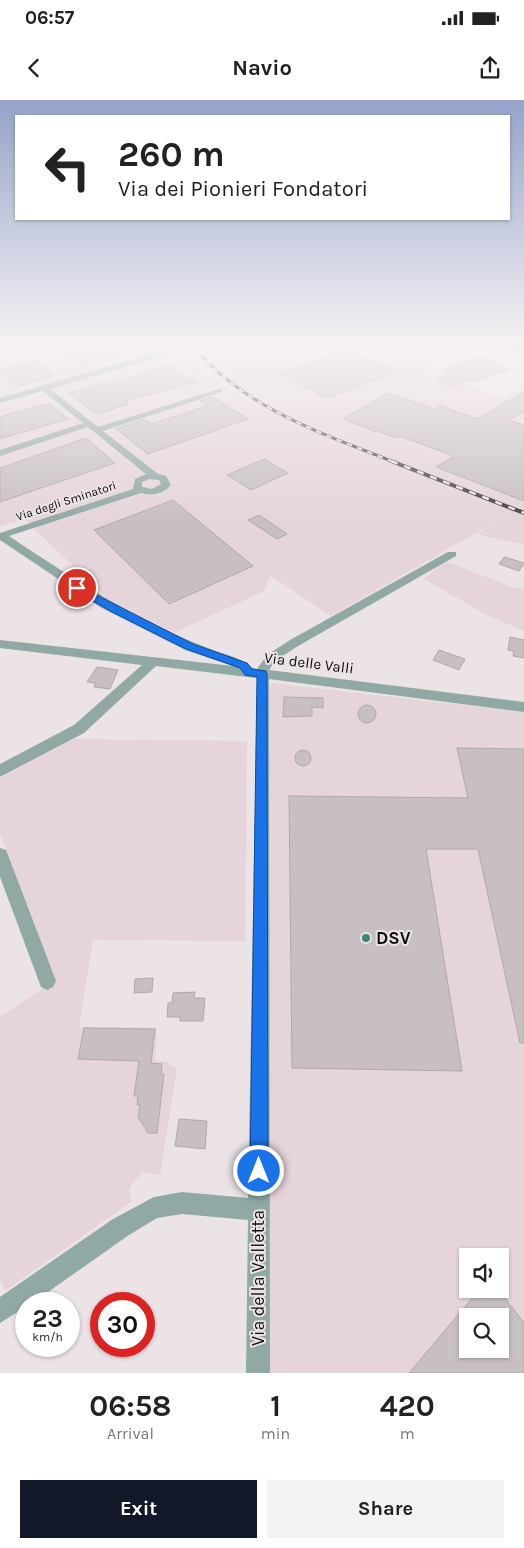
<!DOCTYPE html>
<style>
body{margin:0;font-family:Karla,sans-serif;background:#f2f2f2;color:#222;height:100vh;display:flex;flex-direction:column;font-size:19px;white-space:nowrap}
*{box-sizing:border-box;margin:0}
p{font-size:16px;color:#767676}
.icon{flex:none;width:28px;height:28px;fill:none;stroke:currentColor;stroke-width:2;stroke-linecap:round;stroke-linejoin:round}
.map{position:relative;height:1273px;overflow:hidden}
.sheet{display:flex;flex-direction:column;background:#fff;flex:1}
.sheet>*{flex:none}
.hud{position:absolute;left:15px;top:15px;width:495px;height:105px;border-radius:0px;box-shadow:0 1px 4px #0004;background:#fff;color:#222;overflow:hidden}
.fabs{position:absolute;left:459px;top:1148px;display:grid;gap:10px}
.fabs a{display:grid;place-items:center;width:50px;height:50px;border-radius:0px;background:#fff;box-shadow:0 1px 4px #0004;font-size:25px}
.speed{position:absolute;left:15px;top:1192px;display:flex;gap:10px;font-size:25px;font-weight:700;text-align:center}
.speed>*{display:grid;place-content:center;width:65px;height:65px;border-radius:50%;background:#fff;box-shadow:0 1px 4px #0004;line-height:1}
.speed small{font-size:12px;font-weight:400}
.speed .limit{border:8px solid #d22;background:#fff;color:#111}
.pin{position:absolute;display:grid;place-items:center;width:42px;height:42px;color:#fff;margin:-21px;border:2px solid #fff;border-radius:50%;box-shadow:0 1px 5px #0007}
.me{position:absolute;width:55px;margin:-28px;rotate:0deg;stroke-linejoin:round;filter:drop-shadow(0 0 4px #0008)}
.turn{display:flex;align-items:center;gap:18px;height:105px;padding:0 20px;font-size:22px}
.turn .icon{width:65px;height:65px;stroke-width:2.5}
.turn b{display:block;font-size:35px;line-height:42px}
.eta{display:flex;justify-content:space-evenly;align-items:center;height:85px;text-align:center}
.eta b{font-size:30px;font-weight:700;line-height:35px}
.cta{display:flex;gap:10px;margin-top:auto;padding:10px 20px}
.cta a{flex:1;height:58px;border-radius:0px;background:#111827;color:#fff;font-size:20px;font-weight:700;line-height:58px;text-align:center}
.cta a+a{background:#f2f2f2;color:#222}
.status{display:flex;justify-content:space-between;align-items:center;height:35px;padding:0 25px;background:#fff;direction:ltr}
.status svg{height:14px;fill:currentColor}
header{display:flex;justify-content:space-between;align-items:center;height:65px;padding:0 20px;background:#fff;font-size:22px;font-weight:700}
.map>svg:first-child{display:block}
.built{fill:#e5d4da;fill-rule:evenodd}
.building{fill:#c7bfc2;stroke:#b0a8ab;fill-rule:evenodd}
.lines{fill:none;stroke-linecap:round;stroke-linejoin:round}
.path{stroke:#8b8587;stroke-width:1;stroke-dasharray:1 2;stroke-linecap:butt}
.minor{fill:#90a9a5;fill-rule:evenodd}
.major{fill:#46776f;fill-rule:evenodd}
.rail-far1-casing{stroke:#454142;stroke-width:3}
.rail-casing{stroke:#454142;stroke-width:4}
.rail-far1{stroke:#ebe3e5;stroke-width:2;stroke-dasharray:5.5;stroke-linecap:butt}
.rail{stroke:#ebe3e5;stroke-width:2.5;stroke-dasharray:7;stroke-linecap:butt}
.route{fill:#1a73e8;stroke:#114b97}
.poi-dot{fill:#3e8378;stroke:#ebe3e5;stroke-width:2}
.labels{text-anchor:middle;stroke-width:4;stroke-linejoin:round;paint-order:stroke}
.far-street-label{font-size:12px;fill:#0f0c0d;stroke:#ebe3e5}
.street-label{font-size:15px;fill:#0f0c0d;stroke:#ebe3e5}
.near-poi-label{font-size:18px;font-weight:bold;fill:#0f0c0d;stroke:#ebe3e5;text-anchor:start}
.near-street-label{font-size:18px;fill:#0f0c0d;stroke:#ebe3e5}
</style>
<div class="status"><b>06:57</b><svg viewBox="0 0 49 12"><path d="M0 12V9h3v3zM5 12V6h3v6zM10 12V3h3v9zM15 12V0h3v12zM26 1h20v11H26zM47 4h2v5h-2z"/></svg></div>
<header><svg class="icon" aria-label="back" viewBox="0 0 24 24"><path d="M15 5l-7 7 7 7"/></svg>Navio<svg class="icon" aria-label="share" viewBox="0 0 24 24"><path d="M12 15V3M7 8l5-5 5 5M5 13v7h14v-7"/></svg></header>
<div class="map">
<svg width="524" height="1273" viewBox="0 0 524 1273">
<rect width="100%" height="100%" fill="#ebe3e5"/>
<!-- built -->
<path class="built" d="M0,244H185L201,267L219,283L252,303V300L213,274L224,271L201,244H483L423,268L503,299L524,289V445L477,434L502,418L331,516L270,475L264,491L174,533L110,501L24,419L0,426Z
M445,461L512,487L524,489V531L487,515L424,479Z
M272,583L524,612V1273H268L269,586ZM468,1156H500V1189H468ZM468,1216H500V1249H468Z
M74,639L247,641L245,841L93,840L79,927L157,928L155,960L167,962L177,969L160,1075L142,1072L129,1089L131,1102L5,1191L0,1179V917L55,881L0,733V678Z"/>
<!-- building -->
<path class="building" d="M87,244H146V247L78,266L59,252Z
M349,249L391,268V274L326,298L278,273Z
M479,256L509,269L472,283L465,280L455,287L437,281L450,274L442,270Z
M36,261L55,276L16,287L0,273V271Z
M168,265L196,282L125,301L129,304L96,314L69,293L103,283L106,285Z
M524,292V312L509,320L524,325V401L436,367L454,356L399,336L396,338L378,331L376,332L343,319L388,293L434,309L439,305L477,319Z
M213,297L248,319L148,354L116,329L145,319L152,324L207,306L200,301Z
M49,303L68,319L0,339V317Z
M86,338L115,363L0,402V368Z
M264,359L288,373L251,390L227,375Z
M173,400L253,466L169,504L94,430Z
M259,415L287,434L277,439L248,420Z
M504,457L524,463L519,471L499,464Z
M510,537L524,540V558L513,556L514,551L508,550Z
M439,550L465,559L459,570L433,560Z
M97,567L118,570L110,589L94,587L95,583L87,582Z
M284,597L323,598V608L312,607V616L283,617Z
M358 614a9 9 0 1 1 18 0a9 9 0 1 1-18 0Z
M457,648L524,649V943H520L478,749H426L462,971L292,968L289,696L468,698Z
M295 658a8 8 0 1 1 16 0a8 8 0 1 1-16 0Z
M153,878L152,892L134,893L135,879Z
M195,892L194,898H205L203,921H180V917H167L168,903H172L173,893Z
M84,928L155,929L151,963L162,964L161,974H164L157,1033H148L138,1017L140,1005H137L138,996H134L139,961L78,959Z
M179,1019L207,1021L205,1049L175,1046Z
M480,1189H498L524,1223V1273H409ZM468,1216H500V1249H468Z"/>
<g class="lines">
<!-- path -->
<path class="path" d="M203,244L220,256L226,255
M232,255L224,254L235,253"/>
<!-- minor -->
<path class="minor" d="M169,244H176L177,248L170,254L50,289L98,327L222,288V292L103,331L158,374L166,376L171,385C163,394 152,396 141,393L9,436C83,485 149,530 234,557C242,560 250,568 257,569L267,555L290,540L448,452H456V456L298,546L275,561L269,570L524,602V612L269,579L270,1273H246L248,1120L182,1114L157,1118L129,1135L31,1204H26V1207L0,1223V1197L113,1119L154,1097L182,1092L248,1098L257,578L156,566L84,633L0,677V664L74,625L142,565L0,548V540L233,566L185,550L100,507L0,440V433L133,389L135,379L146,374L88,327L0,356V350L83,323L43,291L0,303V298L164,250L169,247ZM150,379L159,380L161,384L152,389L142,387V382Z
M0,748L6,750L8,755L56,881L53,887L47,890L41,887L0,777Z"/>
<!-- major -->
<path class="major" d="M498,244H512L524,249V255Z"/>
<defs>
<path id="rail-far1" d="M191,244C242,307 320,333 394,362"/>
<path id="rail" d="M391,361L524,413"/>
</defs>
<!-- rail-far1 casing -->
<use href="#rail-far1" class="rail-far1-casing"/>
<!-- rail casing -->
<use href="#rail" class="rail-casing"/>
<!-- rail-far1 -->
<use href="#rail-far1" class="rail-far1"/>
<!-- rail -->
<use href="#rail" class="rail"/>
</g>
<!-- sky -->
<linearGradient id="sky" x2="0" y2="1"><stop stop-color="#95a3c9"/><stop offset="0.58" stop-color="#f6f2f3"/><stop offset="1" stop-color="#f6f2f3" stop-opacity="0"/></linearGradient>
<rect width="524" height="423" fill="url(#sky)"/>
<!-- route -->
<path class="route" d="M77,485L193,544L247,563L252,569L266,571L267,574L268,1071L265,1077L259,1079L253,1077L250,1071L257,577L245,575L240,568L186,549L110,511L74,490L72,488Z"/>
<!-- markers -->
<circle class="poi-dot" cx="366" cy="838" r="5"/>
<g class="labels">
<!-- far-street labels -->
<g class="far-street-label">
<text transform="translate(66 401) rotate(-18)" y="4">Via degli Sminatori</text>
</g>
<!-- street labels -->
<g class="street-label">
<text transform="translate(309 563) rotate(7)" y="5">Via delle Valli</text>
</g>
<!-- near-poi labels -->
<g class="near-poi-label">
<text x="376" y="844">DSV</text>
</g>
<!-- near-street labels -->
<g class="near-street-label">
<text transform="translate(258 1178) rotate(-90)" y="6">Via della Valletta</text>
</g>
</g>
</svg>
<div class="fabs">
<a><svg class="icon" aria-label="sound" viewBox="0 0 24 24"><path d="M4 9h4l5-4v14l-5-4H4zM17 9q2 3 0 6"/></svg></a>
<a><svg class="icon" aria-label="search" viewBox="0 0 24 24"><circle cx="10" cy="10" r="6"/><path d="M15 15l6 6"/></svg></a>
</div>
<div class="speed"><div>23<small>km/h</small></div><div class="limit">30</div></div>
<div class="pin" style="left:77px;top:488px;background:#d93025"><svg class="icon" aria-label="arrive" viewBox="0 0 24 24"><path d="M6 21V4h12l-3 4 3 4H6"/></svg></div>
<svg class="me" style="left:259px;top:1071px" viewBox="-20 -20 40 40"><circle r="17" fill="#1a73e8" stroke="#fff" stroke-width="3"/><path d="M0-11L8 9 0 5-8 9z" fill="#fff"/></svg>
<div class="hud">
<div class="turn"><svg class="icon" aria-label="left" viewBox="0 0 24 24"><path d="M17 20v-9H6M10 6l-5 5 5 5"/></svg><div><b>260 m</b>Via dei Pionieri Fondatori</div></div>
</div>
</div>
<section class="sheet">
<div class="eta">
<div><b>06:58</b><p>Arrival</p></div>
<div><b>1</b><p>min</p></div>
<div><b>420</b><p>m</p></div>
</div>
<div class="cta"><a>Exit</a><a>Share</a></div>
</section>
